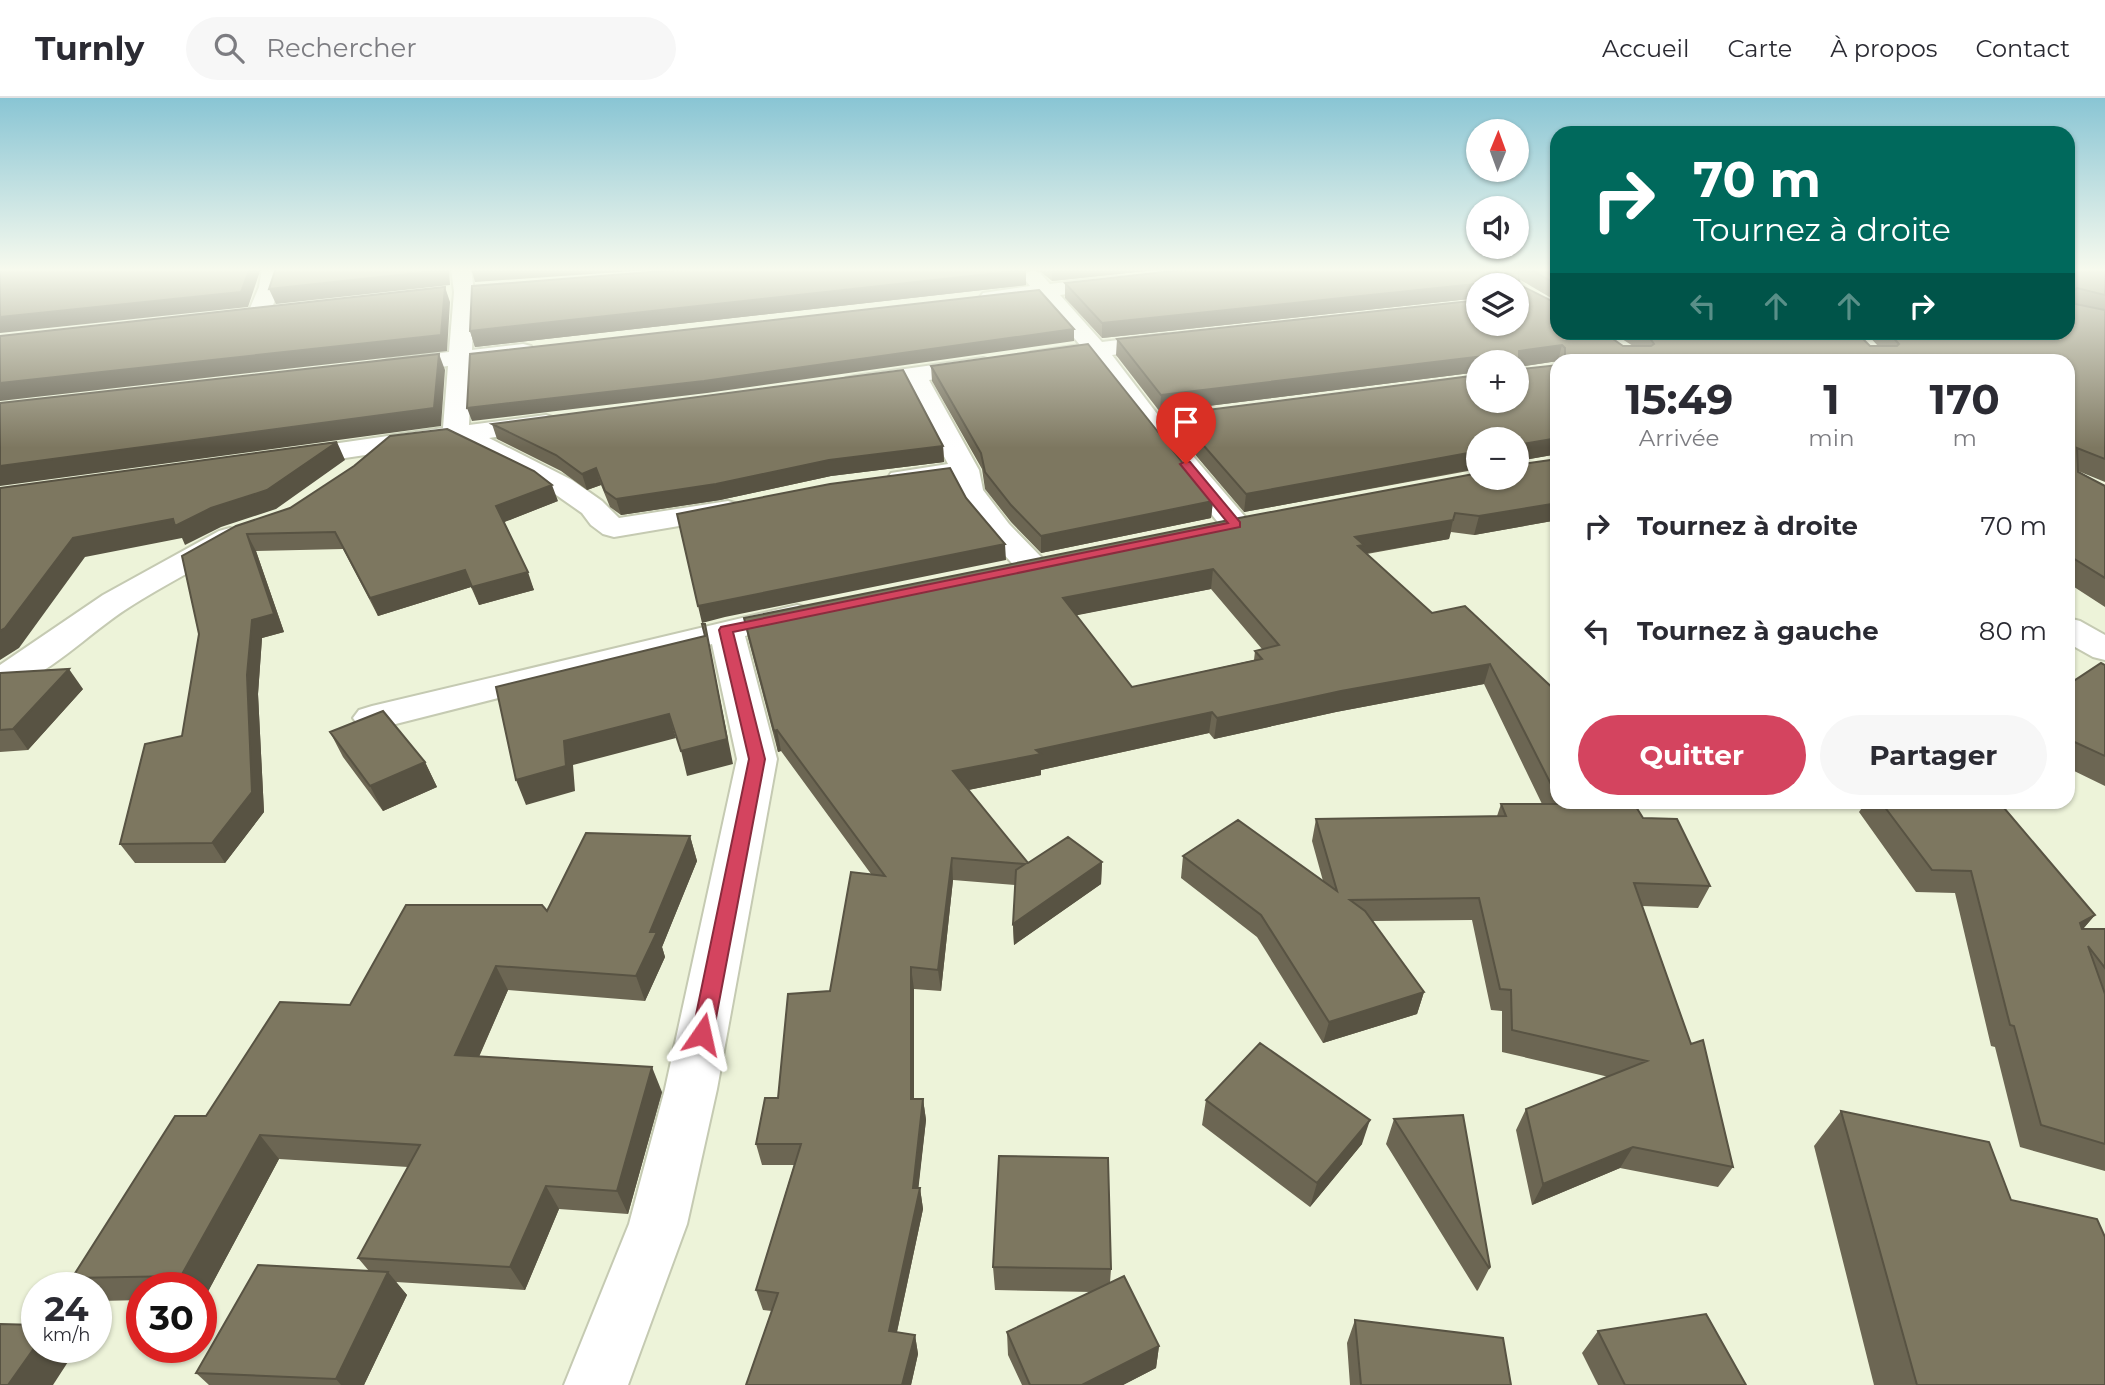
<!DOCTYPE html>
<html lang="fr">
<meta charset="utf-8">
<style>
body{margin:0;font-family:Montserrat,sans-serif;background:#f7f7f7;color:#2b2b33;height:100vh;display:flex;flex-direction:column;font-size:26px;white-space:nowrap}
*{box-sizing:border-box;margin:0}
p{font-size:23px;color:#7c7c81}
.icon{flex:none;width:38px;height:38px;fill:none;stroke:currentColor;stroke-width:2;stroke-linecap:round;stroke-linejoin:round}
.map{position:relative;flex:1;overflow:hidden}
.side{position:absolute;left:1550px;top:256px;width:525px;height:455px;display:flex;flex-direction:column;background:#fff;border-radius:21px;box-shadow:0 2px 5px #0004}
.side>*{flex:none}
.banner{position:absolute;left:1550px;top:28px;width:525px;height:214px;border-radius:21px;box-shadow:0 2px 5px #0004;background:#00695c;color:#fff;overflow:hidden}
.needle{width:46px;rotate:1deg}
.tools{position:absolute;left:1466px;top:21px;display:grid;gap:14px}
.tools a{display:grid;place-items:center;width:63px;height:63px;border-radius:50%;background:#fff;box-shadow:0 2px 5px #0004;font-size:35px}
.speed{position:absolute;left:21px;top:1174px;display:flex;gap:14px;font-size:35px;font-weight:700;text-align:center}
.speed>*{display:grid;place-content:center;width:91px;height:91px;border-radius:50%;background:#fff;box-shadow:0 2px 5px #0004;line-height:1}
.speed small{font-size:18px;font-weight:400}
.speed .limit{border:10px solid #d22;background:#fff;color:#111}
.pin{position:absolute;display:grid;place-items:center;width:60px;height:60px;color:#fff;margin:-72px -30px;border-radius:50% 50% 50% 0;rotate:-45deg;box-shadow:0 0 7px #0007}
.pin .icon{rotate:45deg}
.me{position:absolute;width:77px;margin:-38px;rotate:11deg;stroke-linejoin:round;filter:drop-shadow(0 0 5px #0008)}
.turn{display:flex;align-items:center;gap:24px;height:147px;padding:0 28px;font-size:32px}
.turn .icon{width:91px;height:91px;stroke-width:2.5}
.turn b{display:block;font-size:49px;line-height:60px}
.lanes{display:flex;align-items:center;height:66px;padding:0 28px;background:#0003;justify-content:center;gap:35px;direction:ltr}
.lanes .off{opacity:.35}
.eta{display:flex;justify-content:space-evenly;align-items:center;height:119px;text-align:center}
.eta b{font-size:42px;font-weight:700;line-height:49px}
.action{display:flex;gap:14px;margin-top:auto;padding:14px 28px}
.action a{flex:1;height:80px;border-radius:42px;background:#d4445f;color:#fff;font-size:28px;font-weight:700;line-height:80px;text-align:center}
.action a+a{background:#f7f7f7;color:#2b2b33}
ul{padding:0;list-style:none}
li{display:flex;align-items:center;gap:21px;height:105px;padding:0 28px}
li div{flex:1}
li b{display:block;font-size:26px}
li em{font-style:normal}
header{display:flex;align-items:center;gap:42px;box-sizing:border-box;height:98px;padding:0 35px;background:#fff;border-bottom:2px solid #e1e1e2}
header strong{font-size:33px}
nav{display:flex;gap:38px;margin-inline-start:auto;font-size:24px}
.search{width:490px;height:63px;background:#f7f7f7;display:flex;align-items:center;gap:18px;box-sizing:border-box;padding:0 24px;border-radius:38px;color:#7c7c81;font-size:26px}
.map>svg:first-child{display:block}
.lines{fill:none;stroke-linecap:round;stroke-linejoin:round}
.street-casing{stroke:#c5cab2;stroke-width:4}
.street{fill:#fff;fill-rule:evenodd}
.wall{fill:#6c6653;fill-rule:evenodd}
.shaded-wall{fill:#585343}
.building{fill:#7d7760;stroke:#585343;stroke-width:2;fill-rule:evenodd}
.route{fill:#d4445f;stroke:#8a2c3e;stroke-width:2}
</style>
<header>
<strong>Turnly</strong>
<div class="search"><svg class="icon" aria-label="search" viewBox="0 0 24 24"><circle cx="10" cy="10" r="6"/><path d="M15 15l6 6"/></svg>Rechercher</div>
<nav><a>Accueil</a><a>Carte</a><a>À propos</a><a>Contact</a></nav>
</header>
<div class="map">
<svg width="2105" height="1287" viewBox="0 0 2105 1287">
<rect width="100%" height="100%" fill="#edf3d9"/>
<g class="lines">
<defs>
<path id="street" d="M262,170H282C279,187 276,205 267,220H251L248,215L259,189Z
M451,170H471L474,194L472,252L523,246L531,248L534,253L531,258L523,260L472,266L469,327L546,317L555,320L559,325L555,330L489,340L572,382L602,403L619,420L728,403L738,406L743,412L738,418L614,439L603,436L591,427L582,415L552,394L480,355L453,344L291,368L281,366L277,360L281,354L291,352L443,330L448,268L391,275L383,273L379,268L383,263L391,261L449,254L454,194Z
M1033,173L1040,175L1050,186L1117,178L1124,180L1127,184L1124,188L1060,197L1102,244L1167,236L1175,238L1178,243L1175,248L1112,257L1161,321L1247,421L1251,427L1247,433L1236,436L1225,433L1143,331L1090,259L1039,266L1031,264L1027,259L1031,254L1080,247L1040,199L990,205L983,203L980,199L983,195L1030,188L1023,179L1026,175Z
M983,260L991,262L995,267L991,272L929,282L979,372L983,392L1009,426L1044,462L1049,469L1044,476L1033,478L1022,476L987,438L955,393L953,382L901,389L891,387L887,381L891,375L948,366L906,285L855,292L846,290L843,285L846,280L855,278Z
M230,430L241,433L245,439L241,445C203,467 164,487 128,510C87,536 48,580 0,592V567L103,497L219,433Z
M797,507L809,510L814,517L809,524L745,538L777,661L717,991L687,1126L628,1287H564L629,1126L665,991L737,661L712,546L372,632L359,628L353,620L359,612L372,608Z
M2068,520L2080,523L2105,537V562L2093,559L2068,545Z"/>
</defs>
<!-- street casing -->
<use href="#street" class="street-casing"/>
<!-- street -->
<use href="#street" class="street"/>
</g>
<!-- wall -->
<path class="wall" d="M701,170H1174L1052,183L1041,174L1031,172L1026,173V187L475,249L470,233Z
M1200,170H1492L1499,175H1508L1500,170H1558V204L1519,181L1520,187L1558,206V234H1603L1623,248H1633L1611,234H1856L1870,248H1878L1865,234H2068V170H2105V384L2078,373L2105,388V509L2068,485V262H1558V263L1519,269L1522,271L1558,267V356L1518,363V365L1523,366L1558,361V422L1474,437L1451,434L1449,441L1367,456L1432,515L1465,508L1558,595V704H1633L1643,720L1677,721L1710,788L1698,810L1642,808L1691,946L1703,942L1733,1069L1718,1089L1620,1070L1532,1107L1516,1032L1526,1011L1609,979L1502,954V913L1491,912L1472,822L1372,823L1424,894L1417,916L1323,945L1257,839L1181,780L1183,758L1238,722L1323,783L1312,743L1316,721L1497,718L1501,706H1542L1484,586L1336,614L1214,641L1209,635L1041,672V677L968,692L1028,765L1068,739L1102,764L1101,786L1014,847L1013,826L1015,787L953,782L941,893L914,891V1001H923L926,1022L918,1090H920L923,1111L897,1234L915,1237L918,1256L911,1287H746L772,1213L763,1212L756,1192L794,1067H762L756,1046L765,1000H778L788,896L830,893L851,774L871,776L781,653L778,654L748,540L744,520L1239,420L1479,375V380H1517V341H1479V371L1244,414L1175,333L1176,316L1479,277V303H1517V264H1479V274L1160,314L1116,257L1117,241L1479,202V226H1517V187H1479V200L1102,240L1065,200V185ZM1211,491L1262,551L1255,553L1254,562L1132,589L1076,517Z
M931,268L1213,403L1211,420L1041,455L1011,424L985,391L982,371L932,283Z
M492,326L943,348L944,364L831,378L720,402L621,417L610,409L601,387L587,392L561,373L497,341Z
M558,403L504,424L534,492L479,507L471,489L378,518L343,451L256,453L284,534L262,540L258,596L264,714L225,765H135L120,746L182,638L236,428Z
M2105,567V688L2068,670V579L2075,582Z
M0,575L83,591L28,652L0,654Z
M330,634L425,664L437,689L383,713L343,659Z
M1866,704H1999L2095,817L2083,831H2105V1073L2020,1049L1995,949L1991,948L1955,795L1916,794L1859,714Z
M690,738L697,763L662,849L665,859L645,903L508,892L479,959L662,994L628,1116L559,1111L525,1192L396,1184L407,1197L364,1287H209L196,1275L369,1173L358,1160L408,1069L279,1061L204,1201H201V1190H142V1202L99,1203L96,1201V1190H84L72,1180L206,1018L350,907L547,813Z
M1206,1002L1362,1046L1310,1109L1202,1027Z
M1841,1013L2011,1102L2105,1287H1874L1814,1048Z
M1394,1021L1490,1169L1478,1192L1477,1193L1386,1046Z
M993,1169L1111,1171L1110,1185L1159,1248L1156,1270L1123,1287H1022L1008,1257L1007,1234L1092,1194L995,1192Z
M1355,1222L1511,1287H1350L1347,1245Z
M1598,1233L1746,1287H1598L1582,1255Z"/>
<!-- shaded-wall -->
<path class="shaded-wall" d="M250,170H261L248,209L0,235V219Z
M449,170L450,187L276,206L269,191Z
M471,170H677L475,184Z
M1020,170H1030L1031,172L1026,173V187L475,249L470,233Z
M1052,170H1174L1052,183Z
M1484,185V187H1479V200L1102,240V225Z
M445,189L450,204L447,253L0,303V285Z
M1074,231V243L707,295L472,323L467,310Z
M1562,247L1558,263L1517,269L1519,253Z
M439,256L445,272L441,328L0,388V368Z
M1485,258L1483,264H1479V274L1160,314L1161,297Z
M1558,340V356L1518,363L1522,346Z
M337,344L345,362L276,411L221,429L185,447L182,440L85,459L19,550L0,562V533L73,440Z
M943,348L944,364L831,378L720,402L621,417L616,401L829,362Z
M1479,353V370L1244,414L1246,396Z
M596,370L601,387L587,392L582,376Z
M552,387L558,403L502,425L496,408Z
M1213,403L1211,420L1041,455V438Z
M1558,405V422L1474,437L1479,418Z
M1453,422L1449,441L1362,456L1355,439Z
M247,436L256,453L284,534L262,540L258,596L264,714L225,765L212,745L247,577Z
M1005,446L1006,462L725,519L702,525L698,508Z
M1213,471L1211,491L1063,520V500Z
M465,472L471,489L378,518L370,500Z
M528,474L534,492L479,507L472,489Z
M705,526L733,666L687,678L681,653L727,641Z
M1490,566L1484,586L1336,614L1214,641L1217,620L1341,593Z
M69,571L83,591L28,652L13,631Z
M1212,614L1209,635L1041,672V677L954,695L953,673L1036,652Z
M669,616L676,640L573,667L575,693L526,707L516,682L564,643Z
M777,632L781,653L778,654L774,633Z
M425,664L437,689L383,713L370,688Z
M690,738L697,763L662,849L665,859L645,903L636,878L650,834Z
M952,760L953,782L941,893L938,872Z
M1102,764L1101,786L1014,847L1013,826Z
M2095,817L2076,839L2080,825Z
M496,868L508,892L469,981L455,957Z
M911,869L914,891V1022L911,1001Z
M1424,894L1417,916L1323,945L1329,924Z
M652,969L662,994L628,1116L617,1093Z
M923,1001L926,1022L917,1103L920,1090L923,1111L893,1252L889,1233L913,1090Z
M1370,1022L1362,1046L1310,1109L1317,1085Z
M260,1037L279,1061L204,1201L201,1198V1190H193L181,1178Z
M1633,1049L1620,1070L1532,1107L1543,1086Z
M546,1088L559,1111L525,1192L510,1169Z
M388,1174L407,1197L364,1287H341L336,1281Z
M915,1237L918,1256L911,1287H902Z
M37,1246V1250H77L53,1287H8Z
M1159,1248L1156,1270L1123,1287H1082Z"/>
<!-- building -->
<path class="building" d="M0,170H250L241,194L0,219Z
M276,170H445V172L269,191Z
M701,170H1024L1026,172L470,233L472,188Z
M1200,170H1492L1499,175H1518L1520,187L1558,206V234H1603L1623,248H1651L1654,246L1649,239L1642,234H1856L1870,248H1897L1899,246L1888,234H2068V170H2105V197L2077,190L2074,193L2075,206L2105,212V361L2077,350L2078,374L2105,388V480L2068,457V262H1565V250L1562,247L1519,253V269L1522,271L1558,267V340L1522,346L1519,359H1517V341H1479V353L1246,396L1176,316L1479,277V303H1517V264H1484L1485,258L1161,297L1117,241L1479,202V226H1517V187H1484V185L1102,225L1065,185Z
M1528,170H1558V187Z
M445,189L441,237L0,285V238Z
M1039,192L1074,231L704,283L467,310L470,256Z
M1088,246L1213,403L1041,438L1011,407L985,374L981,355L931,268Z
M439,256L434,310L0,368V305Z
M903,272L943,348L829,362L716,386L616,401L605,393L596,370L582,376L556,357L492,326Z
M447,331L534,373L552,387L496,408L528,474L472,489L465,472L370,500L335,434L247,436L274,516L252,522L247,577L252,694L212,745L120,746L145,646L182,638L199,536L182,458L236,428L290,410L354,368L390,338Z
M337,344L267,392L211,410L175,428L173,421L73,440L5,530L0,533V390Z
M1558,361V405L1479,418L1455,415L1453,422L1355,439L1364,447L1358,448L1432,515L1465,508L1558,595V700L1490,566L1341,593L1217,620L1212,614L1036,652L1041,656L953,673L1028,765L1068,739L1102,764L1013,826L1016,772L1025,766L952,760L938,872L911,869V1001H923L913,1090H920L889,1233L915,1237L902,1287H746L778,1195L756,1192L801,1046H756L765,1000H778L788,896L830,893L851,774L885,778L777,632L774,633L744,520L1239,420L1479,375V380H1517V365L1523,366ZM1213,471L1279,547L1255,553L1262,561L1132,589L1063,500Z
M950,370L966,400L1005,446L698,508L677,416L830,386Z
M702,526H705L727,641L681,653L669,616L564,643L566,668L516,682L496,589L705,538Z
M2101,565L2105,567V658L2068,641V579L2075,582Z
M69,571L13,631L0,632V575Z
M383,613L425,664L370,688L330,634Z
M1559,704H1633L1643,720L1677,721L1710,788L1634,785L1691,946L1703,942L1733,1069L1633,1049L1543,1086L1526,1011L1647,963L1512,932L1511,892L1500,891L1479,800L1350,802L1365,813L1424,894L1329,924L1261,817L1183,758L1238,722L1337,793L1316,721L1506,718L1501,706H1560Z
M1881,704H1999L2095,817L2080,825L2082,831H2105V870L2088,848L2105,896V1046L2041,1027L2014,928L2010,927L1971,773L1932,772Z
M586,735L690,738L650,834H657L636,878L496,868L455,957L652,969L617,1093L546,1088L510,1169L358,1160L420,1047L260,1037L181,1178L72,1180L175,1018H206L280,904L350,907L406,807H542L547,813Z
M1260,945L1370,1022L1317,1085L1206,1002Z
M1841,1013L1989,1044L2011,1102L2097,1121L2105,1139V1287H1917Z
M1463,1017L1490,1169L1489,1170L1394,1021Z
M999,1058L1108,1060L1111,1171L993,1169Z
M258,1167L388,1174L336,1281L196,1275Z
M1124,1178L1159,1248L1082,1287H1030L1007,1234Z
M1706,1216L1746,1287H1625L1598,1233Z
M1355,1222L1503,1240L1511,1287H1361Z
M0,1226L37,1227V1246L8,1287H0Z"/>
<!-- sky -->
<linearGradient id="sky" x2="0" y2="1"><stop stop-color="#89c5d4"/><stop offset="0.49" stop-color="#f7faee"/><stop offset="1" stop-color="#f7faee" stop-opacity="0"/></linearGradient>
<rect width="2105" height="350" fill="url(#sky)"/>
<!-- route -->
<path class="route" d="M1186,363L1190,364L1240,424V429L733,534L765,661L713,936L710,942L702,944L695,942L692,936L749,661L719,532L721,529L1228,425L1180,366Z"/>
</svg>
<div class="tools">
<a><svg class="needle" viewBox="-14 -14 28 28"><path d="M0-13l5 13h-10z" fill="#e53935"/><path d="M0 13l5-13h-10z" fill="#7c7c81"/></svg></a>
<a><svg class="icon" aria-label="sound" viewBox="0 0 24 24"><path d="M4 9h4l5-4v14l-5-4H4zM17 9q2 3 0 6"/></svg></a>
<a><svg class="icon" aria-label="layers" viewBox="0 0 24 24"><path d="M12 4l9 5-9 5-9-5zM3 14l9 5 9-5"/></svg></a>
<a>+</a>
<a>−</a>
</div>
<div class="speed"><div>24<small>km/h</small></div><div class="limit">30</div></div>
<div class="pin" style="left:1186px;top:366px;background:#d93025"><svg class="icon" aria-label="arrive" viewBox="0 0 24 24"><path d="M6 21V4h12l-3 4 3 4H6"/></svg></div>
<svg class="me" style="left:702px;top:936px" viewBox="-20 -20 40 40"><path d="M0-17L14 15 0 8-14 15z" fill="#d4445f" stroke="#fff" stroke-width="4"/></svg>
<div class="banner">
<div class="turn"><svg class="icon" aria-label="right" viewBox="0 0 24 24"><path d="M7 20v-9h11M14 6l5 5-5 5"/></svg><div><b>70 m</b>Tournez à droite</div></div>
<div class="lanes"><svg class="icon off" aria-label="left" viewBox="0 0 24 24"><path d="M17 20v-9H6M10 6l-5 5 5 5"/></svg><svg class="icon off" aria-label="ahead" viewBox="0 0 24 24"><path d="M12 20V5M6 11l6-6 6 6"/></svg><svg class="icon off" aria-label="ahead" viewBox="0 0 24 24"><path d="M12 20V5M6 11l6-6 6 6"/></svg><svg class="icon" aria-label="right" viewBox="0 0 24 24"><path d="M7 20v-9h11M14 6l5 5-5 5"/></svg></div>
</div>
<section class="side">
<div class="eta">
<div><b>15:49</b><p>Arrivée</p></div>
<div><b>1</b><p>min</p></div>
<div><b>170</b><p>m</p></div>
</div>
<ul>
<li><svg class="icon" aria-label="right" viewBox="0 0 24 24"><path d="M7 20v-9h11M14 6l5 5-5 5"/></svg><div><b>Tournez à droite</b></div><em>70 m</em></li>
<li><svg class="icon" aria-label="left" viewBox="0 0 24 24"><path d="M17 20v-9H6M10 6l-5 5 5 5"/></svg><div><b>Tournez à gauche</b></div><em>80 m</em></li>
</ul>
<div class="action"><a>Quitter</a><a>Partager</a></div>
</section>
</div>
